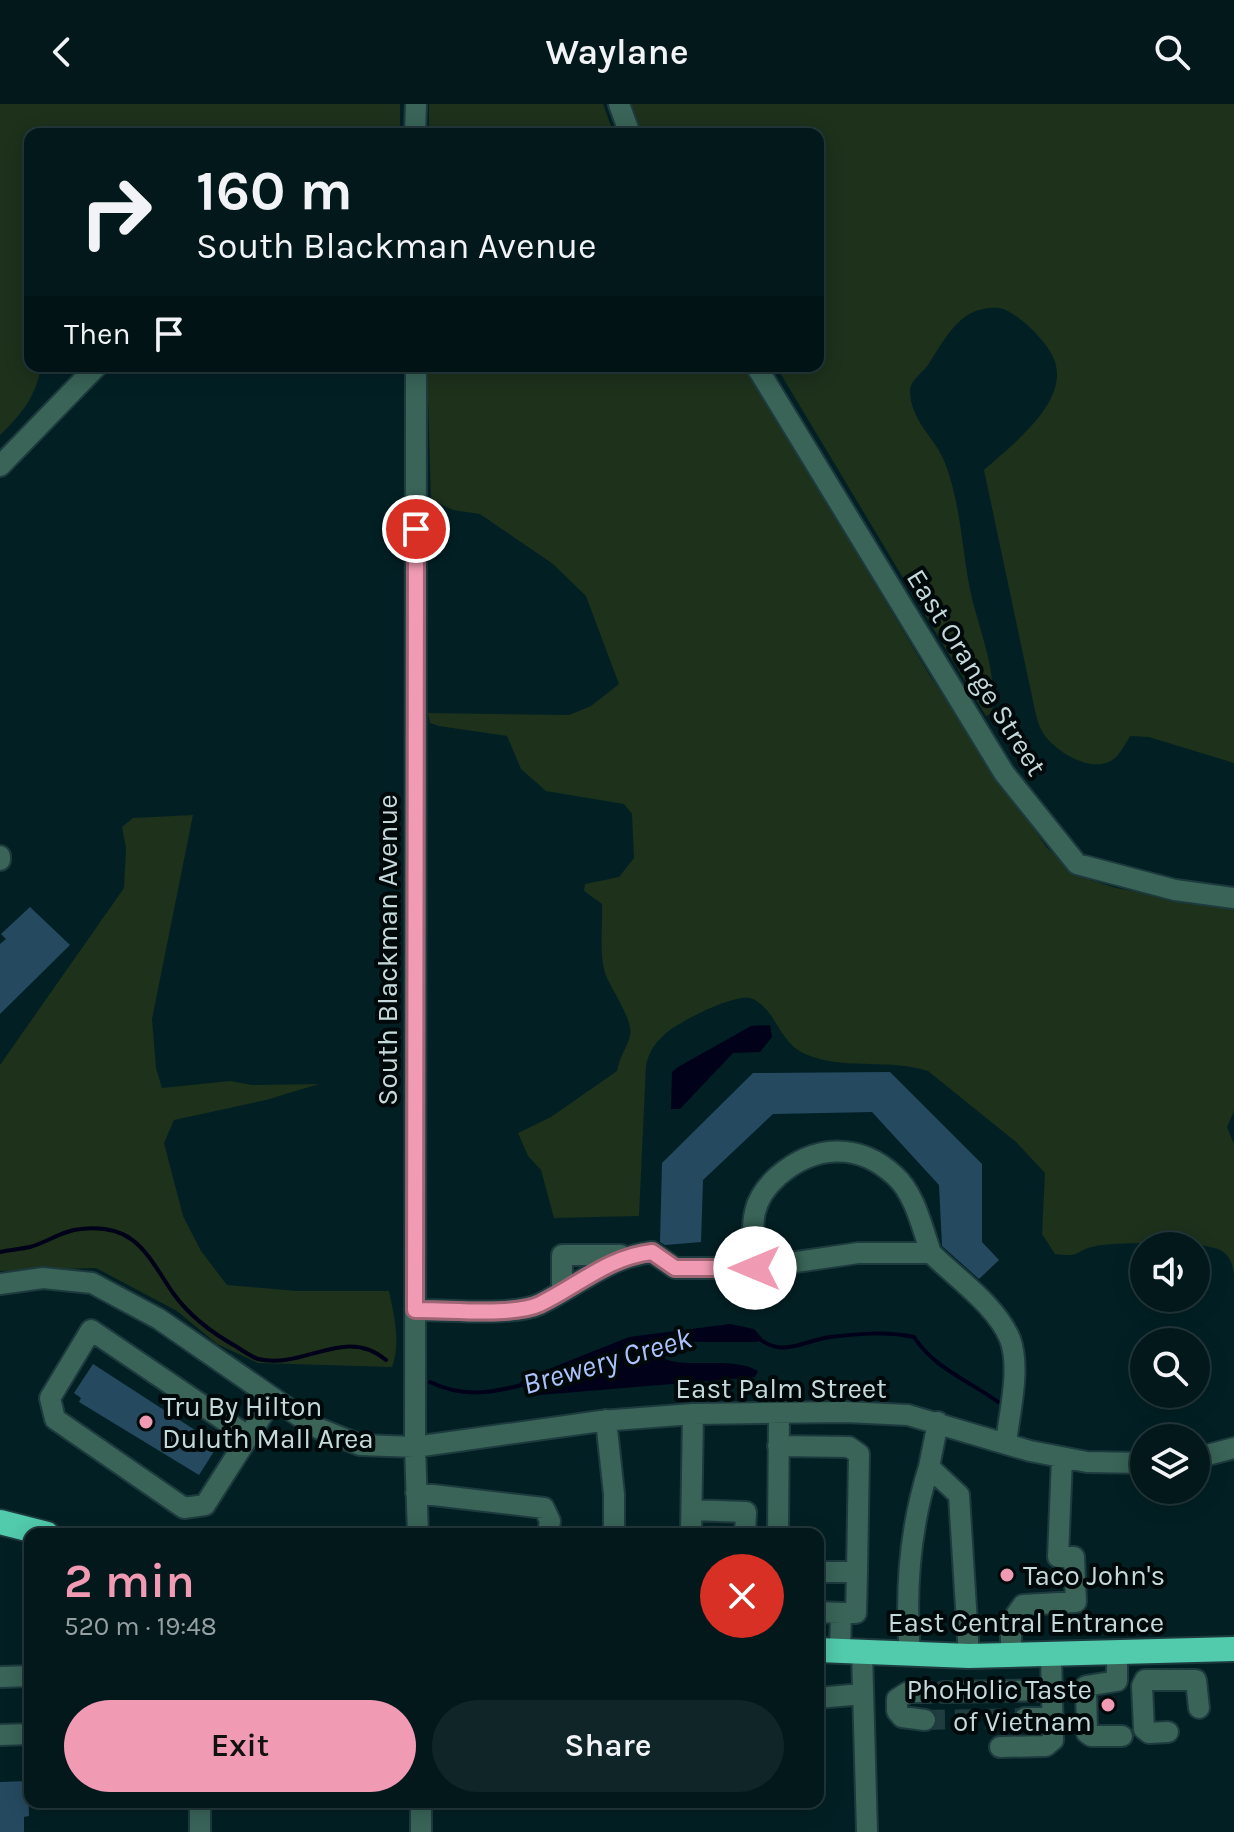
<!DOCTYPE html>
<meta charset="utf-8">
<style>
body{margin:0;font-family:Karla,sans-serif;background:#102528;color:#f1f3f6;height:100vh;display:flex;flex-direction:column;font-size:30px;white-space:nowrap}
*{box-sizing:border-box;margin:0}
p{font-size:26px;color:#96a0a3}
.icon{flex:none;width:44px;height:44px;fill:none;stroke:currentColor;stroke-width:2;stroke-linecap:round;stroke-linejoin:round}
.map{position:relative;flex:1;overflow:hidden}
.side{position:absolute;left:24px;top:1424px;width:800px;height:280px;display:flex;flex-direction:column;background:#02181b;border-radius:16px;box-shadow:0 4px 20px #0003,0 0 0 2px #23373a}
.side>*{flex:none}
.guide{position:absolute;left:24px;top:24px;width:800px;height:244px;border-radius:16px;box-shadow:0 4px 20px #0003,0 0 0 2px #23373a;background:#02181b;color:#f1f3f6;overflow:hidden}
.fabs{position:absolute;left:1130px;top:1128px;display:grid;gap:16px}
.fabs a{display:grid;place-items:center;width:80px;height:80px;border-radius:50%;background:#02181b;box-shadow:0 4px 20px #0003,0 0 0 2px #23373a;font-size:40px}
.pin{position:absolute;display:grid;place-items:center;width:68px;height:68px;color:#fff;margin:-34px;border:4px solid #fff;border-radius:50%;box-shadow:0 2px 8px #0007}
.me{position:absolute;width:88px;margin:-44px;rotate:270deg;stroke-linejoin:round;filter:drop-shadow(0 0 6px #0008)}
.turn{display:flex;align-items:center;gap:28px;height:168px;padding:0 40px;font-size:36px}
.turn .icon{width:104px;height:104px;stroke-width:2.5}
.turn b{display:block;font-size:56px;line-height:68px}
.then{display:flex;align-items:center;height:76px;padding:0 40px;background:#0003;gap:16px;font-size:30px}
.round{display:grid;place-items:center;flex:none;width:84px;height:84px;border-radius:42px;background:#102528}
.head{display:flex;align-items:center;justify-content:space-between;height:136px;padding:0 40px}
h1{font-size:48px;font-weight:600;line-height:60px;color:#f19ab3}
.button{display:flex;gap:16px;margin-top:auto;padding:16px 40px}
.button a{flex:1;height:92px;border-radius:48px;background:#f19ab3;color:#111;font-size:32px;font-weight:600;line-height:92px;text-align:center}
.button a+a{background:#102528;color:#f1f3f6}
header{display:flex;justify-content:space-between;align-items:center;height:104px;padding:0 40px;background:#02181b;font-size:36px;font-weight:600}
.map>svg:first-child{display:block}
.green{fill:#1d311b}
.water{fill:#010219}
.lines{fill:none;stroke-linecap:round;stroke-linejoin:round}
.stream{stroke:#010219;stroke-width:4}
.building{fill:#254a60}
.minor-tunnel{stroke:#1f3c3f;stroke-width:20;stroke-dasharray:20 10;stroke-linecap:butt}
.minor-casing{stroke:#1d3a3e;stroke-width:24}
.highway-casing{stroke:#1d3a3e;stroke-width:28}
.minor{stroke:#396457;stroke-width:20}
.highway{stroke:#52caac;stroke-width:24}
.route-casing{stroke:#9d6474;stroke-width:20}
.route{stroke:#f19ab3;stroke-width:14}
.poi-dot{fill:#f19ab3;stroke:#00090a;stroke-width:3}
.labels{text-anchor:middle;stroke-width:8;stroke-linejoin:round;paint-order:stroke}
.street-label{font-size:28px;fill:#c4d9db;stroke:#00090a}
.poi-label{font-size:28px;fill:#c4d9db;stroke:#00090a;text-anchor:start}
.water-label{font-size:30px;font-style:italic;fill:#abc3fd;stroke:#00090a}
</style>
<header><svg class="icon" aria-label="back" viewBox="0 0 24 24"><path d="M15 5l-7 7 7 7"/></svg>Waylane<svg class="icon" aria-label="search" viewBox="0 0 24 24"><circle cx="10" cy="10" r="6"/><path d="M15 15l6 6"/></svg></header>
<div class="map">
<svg width="1234" height="1728" viewBox="0 0 1234 1728">
<rect width="100%" height="100%" fill="#022024"/>
<!-- green -->
<path class="green" d="M0,0H400V30H30V160C18,174 30,240 30,262H41C37,291 21,311 0,331Z
M429,0H603L614,30H429Z
M629,0H1234V659L1149,633L1130,632C1126,639 1121,648 1116,653C1096,672 1059,650 1045,632C1039,624 1036,612 1034,602L984,366C1013,340 1075,294 1052,251C1045,236 1015,206 999,204C960,201 946,234 928,261C921,271 909,276 910,290C913,320 935,333 945,359C961,400 962,448 971,490C980,529 998,569 992,609L986,612L776,262H818V30H641Z
M427,262H587L605,266L616,262H745L930,572L1047,744L1091,776L1116,784L1234,804V1007L1227,1023L1234,1040V1172C1233,1161 1231,1152 1220,1146C1203,1137 1116,1138 1096,1142C1075,1146 1082,1154 1055,1150L1042,1130L1045,1069L1016,1038L928,967C891,955 849,965 813,953C778,943 780,909 753,895C738,887 678,918 665,930C655,939 649,948 646,961L639,1112L554,1114L541,1066L528,1052L518,1029L551,1013L617,967C620,951 627,944 630,932C634,916 611,886 605,869C599,849 603,821 602,800L584,787L585,780L619,773L634,754L632,710L624,700L546,687L521,665L507,632L439,622L430,619L428,609L569,611L591,602L619,580L586,492L553,460L480,410L453,406L431,396Z
M193,711L152,915L156,964L162,984L230,977L252,981L319,980L266,996L174,1016L164,1039L183,1112L201,1147L227,1181L297,1187H389C394,1211 401,1239 392,1263L258,1259L217,1240L177,1207L96,1164L0,1167V961L124,784L126,744L122,723L133,714Z"/>
<!-- water -->
<path class="water" d="M770,921L772,933L760,948L733,949L680,1005H671L672,968L678,963L751,922Z
M730,1220L754,1225L762,1234L757,1238H666L659,1240V1251C679,1268 731,1250 758,1267L755,1273L528,1292L520,1278L531,1272L629,1233Z"/>
<g class="lines">
<!-- stream -->
<path class="stream" d="M0,1148C10,1146 20,1145 30,1143C48,1138 63,1126 81,1125C136,1119 147,1151 173,1189C190,1213 212,1229 237,1243C243,1247 252,1253 258,1255C304,1266 345,1221 386,1256
M758,1234C784,1254 802,1237 830,1233C858,1230 887,1227 914,1233C935,1265 968,1276 998,1298
M430,1278C463,1294 492,1289 526,1280"/>
</g>
<!-- building -->
<path class="building" d="M30,803L70,841L0,910V840L6,835L1,830Z
M890,968L982,1060V1138L999,1156L979,1175L942,1142L939,1081L872,1008L773,1010L703,1076L701,1138L665,1141L660,1138L662,1059L753,969Z
M93,1260L218,1341L199,1371L79,1298L81,1294L74,1289Z
M28,1677L29,1712L24,1713V1728H0V1678Z"/>
<g class="lines">
<!-- minor-tunnel -->
<path class="minor-tunnel" d="M925,1616L1025,1614"/>
<defs>
<path id="minor" d="M619,0L630,30
M415,30L416,0
M416,262L415,1343L418,1430
M756,262L1004,669L1077,760L1175,786L1234,794
M0,362L97,262
M0,752V756
M755,1164C754,1146 751,1125 755,1108C758,1094 768,1081 778,1072C814,1041 858,1038 894,1071C915,1089 922,1124 931,1149
M0,1180L43,1174L92,1179L159,1215L315,1323L360,1341L415,1343L601,1317L693,1310L845,1308L908,1311L1030,1347L1087,1358L1144,1359
M562,1185V1151H621
M415,1206C447,1205 512,1213 540,1200C579,1181 608,1153 652,1148L675,1164H755L858,1149H931C956,1174 996,1201 1010,1235C1021,1265 1009,1309 1006,1340
M606,1316L614,1390V1430
M938,1318L929,1363L959,1391L969,1552
M249,1333L91,1226L50,1294L55,1315L184,1404L205,1401L273,1294
M778,1342L849,1343L859,1350L857,1468
M1196,1354L1234,1344
M416,1389L544,1404L550,1417L548,1430
M692,1406L746,1408L745,1430
M691,1430L693,1310
M778,1430L779,1309
M818,1468H857L856,1509H841L840,1547
M818,1508L841,1509
M862,1549L867,1728
M1117,1549V1577L1086,1582L1087,1629L1091,1632H1122
M910,1551C905,1489 910,1423 929,1363
M1011,1551V1518L1023,1501L1076,1498L1074,1453H1058L1062,1354
M0,1573L30,1572
M944,1588L1052,1586
M818,1594L862,1590
M1025,1614H1053
M925,1616L902,1613L897,1607V1595L908,1588H929
M1168,1628L1149,1629L1144,1625L1142,1582L1145,1576H1196L1199,1604
M0,1631L30,1630
M1000,1643L1046,1642L1053,1636L1051,1550
M200,1698V1728
M421,1698V1728"/>
<path id="highway" d="M0,1418L47,1430
M818,1546L969,1552L1234,1545"/>
</defs>
<!-- minor casing -->
<use href="#minor" class="minor-casing"/>
<!-- highway casing -->
<use href="#highway" class="highway-casing"/>
<!-- minor -->
<use href="#minor" class="minor"/>
<!-- highway -->
<use href="#highway" class="highway"/>
</g>
<g class="lines">
<defs>
<path id="route" d="M416,425L415,1206C447,1205 512,1213 540,1200C579,1181 608,1153 652,1148L675,1164H755"/>
</defs>
<!-- route casing -->
<use href="#route" class="route-casing"/>
<!-- route -->
<use href="#route" class="route"/>
</g>
<!-- markers -->
<g class="poi-dot">
<circle cx="146" cy="1318" r="8"/>
<circle cx="1007" cy="1471" r="8"/>
<circle cx="1108" cy="1601" r="8"/>
</g>
<g class="labels">
<!-- street labels -->
<g class="street-label">
<text transform="translate(977 568) rotate(58)" y="10">East Orange Street</text>
<text transform="translate(387 846) rotate(-90)" y="10">South Blackman Avenue</text>
<text x="781" y="1294">East Palm Street</text>
<text x="1026" y="1528">East Central Entrance</text>
</g>
<!-- poi labels -->
<g class="poi-label">
<text x="162" y="1312">Tru By Hilton<tspan x="162" dy="32">Duluth Mall Area</tspan></text>
<text x="1023" y="1481">Taco John's</text>
<text x="1092" y="1595" text-anchor="end">PhoHolic Taste<tspan x="1092" dy="32">of Vietnam</tspan></text>
</g>
<!-- water labels -->
<g class="water-label">
<text transform="translate(607 1257) rotate(-16)" y="10">Brewery Creek</text>
</g>
</g>
</svg>
<div class="fabs">
<a><svg class="icon" aria-label="sound" viewBox="0 0 24 24"><path d="M4 9h4l5-4v14l-5-4H4zM17 9q2 3 0 6"/></svg></a>
<a><svg class="icon" aria-label="search" viewBox="0 0 24 24"><circle cx="10" cy="10" r="6"/><path d="M15 15l6 6"/></svg></a>
<a><svg class="icon" aria-label="layers" viewBox="0 0 24 24"><path d="M12 4l9 5-9 5-9-5zM3 14l9 5 9-5"/></svg></a>
</div>
<div class="pin" style="left:416px;top:425px;background:#d93025"><svg class="icon" aria-label="arrive" viewBox="0 0 24 24"><path d="M6 21V4h12l-3 4 3 4H6"/></svg></div>
<svg class="me" style="left:755px;top:1164px" viewBox="-20 -20 40 40"><circle r="19" fill="#fff"/><path d="M0-13L10 11 0 6-10 11z" fill="#f19ab3"/></svg>
<div class="guide">
<div class="turn"><svg class="icon" aria-label="right" viewBox="0 0 24 24"><path d="M7 20v-9h11M14 6l5 5-5 5"/></svg><div><b>160 m</b>South Blackman Avenue</div></div>
<div class="then">Then<svg class="icon" aria-label="arrive" viewBox="0 0 24 24"><path d="M6 21V4h12l-3 4 3 4H6"/></svg></div>
</div>
<section class="side">
<div class="head"><div><h1>2 min</h1><p>520 m · 19:48</p></div><a class="round" style="background:#d93025;color:#fff"><svg class="icon" aria-label="close" viewBox="0 0 24 24"><path d="M6 6l12 12M18 6L6 18"/></svg></a></div>
<div class="button"><a>Exit</a><a>Share</a></div>
</section>
</div>
